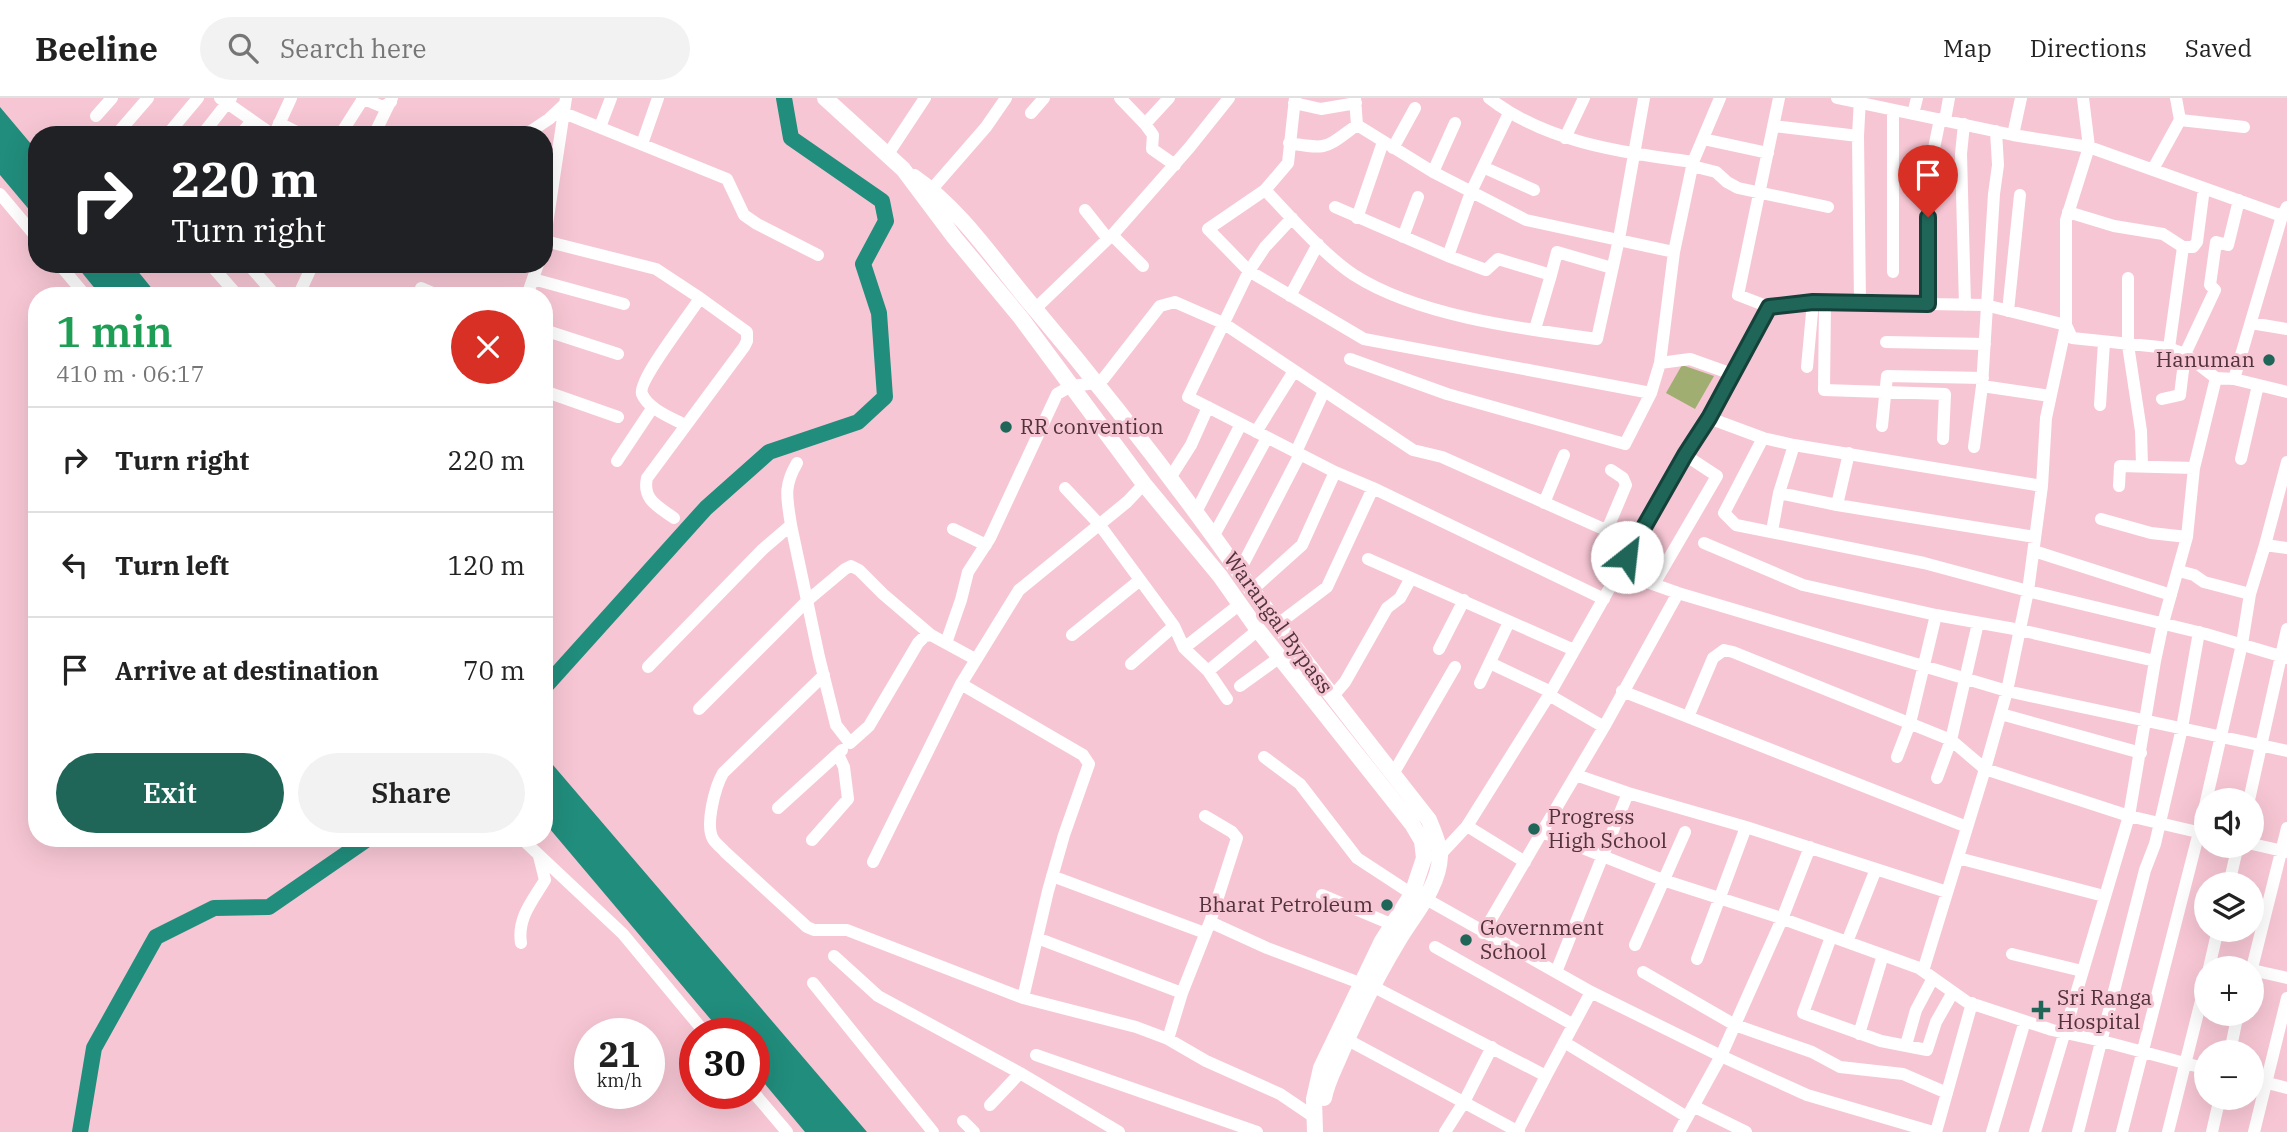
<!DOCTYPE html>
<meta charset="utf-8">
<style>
body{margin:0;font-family:"IBM Plex Serif",serif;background:#f2f2f2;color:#222;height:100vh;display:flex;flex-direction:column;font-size:26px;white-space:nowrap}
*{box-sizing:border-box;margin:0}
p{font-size:23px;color:#767676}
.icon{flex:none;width:38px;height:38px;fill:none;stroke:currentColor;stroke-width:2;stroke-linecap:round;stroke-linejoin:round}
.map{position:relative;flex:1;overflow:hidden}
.side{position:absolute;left:28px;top:189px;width:525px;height:560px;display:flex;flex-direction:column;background:#fff;border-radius:28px;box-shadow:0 7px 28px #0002}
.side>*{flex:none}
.hud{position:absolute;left:28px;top:28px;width:525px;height:147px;border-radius:28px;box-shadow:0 7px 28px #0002;background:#202124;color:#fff;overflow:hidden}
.buttons{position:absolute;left:2194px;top:690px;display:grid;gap:14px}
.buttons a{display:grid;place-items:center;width:70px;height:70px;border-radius:50%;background:#fff;box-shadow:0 7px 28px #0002;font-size:35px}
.speed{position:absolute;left:574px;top:920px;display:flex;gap:14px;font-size:35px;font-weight:700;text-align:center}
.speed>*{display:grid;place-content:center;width:91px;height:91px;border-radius:50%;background:#fff;box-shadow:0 7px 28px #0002;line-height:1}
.speed small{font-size:18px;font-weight:400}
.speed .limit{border:10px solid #d22;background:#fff;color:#111}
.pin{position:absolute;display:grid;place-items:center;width:60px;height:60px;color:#fff;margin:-72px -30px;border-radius:50% 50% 50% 0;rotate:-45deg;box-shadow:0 0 7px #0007}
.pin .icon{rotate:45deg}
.me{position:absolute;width:77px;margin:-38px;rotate:29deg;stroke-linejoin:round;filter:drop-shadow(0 0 5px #0008)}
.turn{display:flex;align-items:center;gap:24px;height:147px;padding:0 28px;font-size:32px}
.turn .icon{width:91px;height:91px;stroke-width:2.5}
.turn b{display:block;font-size:49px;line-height:60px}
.round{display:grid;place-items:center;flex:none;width:74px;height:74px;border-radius:37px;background:#f2f2f2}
.summary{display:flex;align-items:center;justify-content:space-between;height:119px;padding:0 28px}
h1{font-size:42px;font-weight:600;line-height:52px;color:#1e9e55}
.cta{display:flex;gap:14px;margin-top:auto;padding:14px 28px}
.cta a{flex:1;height:80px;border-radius:42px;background:#1f6659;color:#fff;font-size:28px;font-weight:600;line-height:80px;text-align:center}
.cta a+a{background:#f2f2f2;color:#222}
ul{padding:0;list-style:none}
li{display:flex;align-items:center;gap:21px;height:105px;padding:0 28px;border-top:2px solid #e0e0e0}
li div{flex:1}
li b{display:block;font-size:26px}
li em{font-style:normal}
header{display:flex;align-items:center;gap:42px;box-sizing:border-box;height:98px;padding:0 35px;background:#fff;border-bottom:2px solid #e0e0e0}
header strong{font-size:33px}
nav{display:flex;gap:38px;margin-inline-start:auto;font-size:24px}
.search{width:490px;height:63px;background:#f2f2f2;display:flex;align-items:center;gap:18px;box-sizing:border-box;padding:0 24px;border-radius:38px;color:#767676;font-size:26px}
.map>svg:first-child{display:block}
.green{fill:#a0ae72}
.water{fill:#218d7c}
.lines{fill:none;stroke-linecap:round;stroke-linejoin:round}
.river{stroke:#218d7c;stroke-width:16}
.minor{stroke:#fff;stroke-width:12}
.major{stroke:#fff;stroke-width:16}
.route-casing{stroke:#14423a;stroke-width:18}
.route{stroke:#1f6659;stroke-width:12}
.poi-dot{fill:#1f6659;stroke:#f7c6d4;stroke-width:2.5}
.labels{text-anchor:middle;stroke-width:6;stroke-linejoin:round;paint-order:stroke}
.poi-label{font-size:21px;fill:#52323c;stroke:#f7c6d4;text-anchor:start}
.street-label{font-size:21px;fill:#52323c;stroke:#f7c6d4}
</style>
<header>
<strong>Beeline</strong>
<div class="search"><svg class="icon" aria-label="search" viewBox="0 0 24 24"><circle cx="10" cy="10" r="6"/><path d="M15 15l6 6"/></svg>Search here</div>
<nav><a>Map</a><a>Directions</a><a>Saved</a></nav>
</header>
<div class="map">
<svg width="2287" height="1034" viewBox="0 0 2287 1034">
<rect width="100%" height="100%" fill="#f7c6d4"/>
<!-- green -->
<path class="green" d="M1682,267L1714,278L1695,311L1666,295Z"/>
<!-- water -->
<path class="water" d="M0,9L37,53V121L0,77Z
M75,166H132L158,198H101Z
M544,664L553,667L867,1034H805L754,973V936H723L544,724Z"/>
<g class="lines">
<!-- river -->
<path class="river" d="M544,590L706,410L769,354L858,324L885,299L879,215L863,166L886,123L882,103L791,40L784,0
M80,1034L94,950L156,839L214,810L269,809L369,740"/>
<!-- minor -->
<path class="minor" d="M220,0L273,37
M362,0L383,9L391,4
M1120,0L1145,26L1169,0
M1295,0L1288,65L1265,92L1208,131L1249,173L1364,241L1651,295
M1355,0L1357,27L1433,74L1526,122L1674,154
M1489,0C1547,45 1621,54 1693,64
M1837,0L2013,37L2089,49L2282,118
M1860,0L1858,38L1860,205
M1294,5L1321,11L1356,5
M564,15L727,81L744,117L757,126L818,157
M1031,15L1044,0
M1913,16L1917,0
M96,18L112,0
M1945,22L1949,0
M2180,22L2244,29
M279,25L303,37
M1145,26L1153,37L1152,51L1175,67
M1964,26L1961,56L1965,207
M1774,28L1858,38
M600,29L611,0
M116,37L148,0
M167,37L198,0
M202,37L231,0
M240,37L252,23
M274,37L291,0
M340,37L363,1
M374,37L392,0
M525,37L549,21L565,6
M2013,37L2021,0
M1565,40L1584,0
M1703,41L1768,55
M1289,45C1329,52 1325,50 1357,27
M642,46L658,0
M1393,50L1415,10
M888,56L925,0
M1692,68L1716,74L1727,84L1738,90L1828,109
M1483,69L1534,92
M2153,71L2180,22L2176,0
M1433,74L1455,25
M932,91L986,29L1006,0
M1265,92C1290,118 1325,158 1354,177C1418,218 1522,231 1597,241L1619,141L1644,0
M0,96L37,140
M1335,109L1448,158L1486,172L1498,161L1551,177L1557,154L1612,170
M1085,112L1108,141
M2068,114L2114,128L2163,136L2183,149L2169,250
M1292,120L1265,149L1249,173L1188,299L1335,374L1373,390L1604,501
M1357,120L1383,44
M1112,137L1143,168
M1403,139L1418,99
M545,143L656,171L700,200C691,215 637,283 642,296C648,311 672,320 685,327
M544,146L566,0
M2183,149H2193L2197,144L2204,90
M1448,158L1471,94L1509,15
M59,166L86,198
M210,166L238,198
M248,166L276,198
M1893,174V12
M2128,180V247L2141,333L2142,367
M533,181L624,206
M421,190L440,198
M298,198L313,166
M527,198L538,166
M1290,198L1318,146
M1825,204L1824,292L1945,296L1943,341
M1929,206L1928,96L1932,60L1940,21
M1769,209L1738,197L1779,0
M1035,211L1115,134L1189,50L1229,0
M2008,213L2020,97
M2251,225L2287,231
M2066,227L2072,240L2169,250L2185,256L2216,280L2234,281L2287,294
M1535,231L1551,177
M544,232L618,256
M1886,244L1985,246
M1350,261L1447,296L1625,346L1651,295L1660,265L1674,154L1693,64L1720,0
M1660,265L1690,261L1732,276
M1807,269L1813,204
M2234,281L2282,118L2287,109
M1982,288L1994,96L1998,67L1996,33
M544,293L618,319
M2162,301L2180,297L2185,256L2215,192L2210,187L2216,144L2228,147L2239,102
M2100,307L2104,244
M1709,320L1763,340L1794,347L2042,388
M1882,328L1887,278L1983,280
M1256,334L1294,273
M1763,340L1724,415L1736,427L1924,465L2028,493L2206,536L2287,560
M1974,349L1982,288L2050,298
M1296,354L1324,293
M2241,361L2258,287
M617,363L653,309
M1170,380L1191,347L1208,309
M2119,388L2120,368L2194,370
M1065,390L1099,426L1174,528L1131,566
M1779,395L1837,407L2035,439
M1544,405L1564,357
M1837,407L1849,355
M1196,414L1241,326
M674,420C659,409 642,402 647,380L744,249L747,243V234L700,200
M2101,421L2151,435L2187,439
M791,427C787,400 783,389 797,365
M953,431L986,447
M1607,432L1626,387L1623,380L1611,372
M1772,433L1779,395L1794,347
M1214,437L1267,340
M1704,445L1803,487L1936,517L2020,532L2155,563
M2265,447L2287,364
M2034,453L2171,497
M1368,461L1574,552
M2179,473L2194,477L2204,484L2250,496
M1239,474L1300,356
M1619,474L1678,495L2007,593L2287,653
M1654,486L1717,378L1685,357
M1252,492L1302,447L1335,374
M1278,526L1327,489L1373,390
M1174,528L1184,550L1208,573L1227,601
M1072,537L1140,482
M946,545L961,502L968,474L990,440L1057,296L1071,288L1097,285L1104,280L1160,208L1175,204L1223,225L1413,352L1442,359L1635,445
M1184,550L1240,506
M1439,551L1464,502
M1490,565L1551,594
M648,569L763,451L791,427L819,559L836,627L850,645L869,628L918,545L925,538L931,537L975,561
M1208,573L1258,532
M824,577L723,675C715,689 705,727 713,741C716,746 722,750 725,754L807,829L814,832H847L1023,900L1136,929L1168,941L1206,963L1280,996L1314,1019
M1480,585L1509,524
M961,586L1083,657L1089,666L1064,737L1048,793L1023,900
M1240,588L1280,559
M1622,593L1967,729
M1549,597L1604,629
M1332,599L1345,584L1387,510L1400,500L1411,480
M699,611L808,502L845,471L851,468L859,472L883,496L931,537
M2001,616L2141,655
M1688,619L1713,560L1724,552L1733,554L1951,642L1985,671L2129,718L2206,736
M1264,659L1300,686L1357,760L1412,796L1426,801L1591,894L1721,958L1782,821L1810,749
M1897,659L1910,625L1936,517
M1393,676L1455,569
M1576,677L1628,695L1746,729
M1937,680L1951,642L1978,525
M2249,702L2287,531
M778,710L842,652
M1205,718L1232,734L1237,740L1210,824
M1467,728L1525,764
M1542,734L1604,629L1678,495
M521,740L623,836L706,936
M812,742L848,701L844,669L838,656
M2252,746L2287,754
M1435,758L1440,757L1467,728L1549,597L1685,357L1709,320L1769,209L1813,204L1985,207L2066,227
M1958,760L2104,798
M873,764L961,586L1019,492L1127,404L1144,386
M1052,778L1205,835
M2229,786L2238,747
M1322,797L1398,829
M1483,835L1542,734L1663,782L1775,818L1919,870L1967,904L2052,932L2102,943L2207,971
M1831,839L1803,915L1881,943L1927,952L1936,924L1953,894
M1037,840L1182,895
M1847,844L1876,771
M521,845C517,820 533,802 545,782L539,758
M1635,847L1685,734
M1435,849L1572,926
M2012,856L2082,873
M834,858L878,898L1020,975L1119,1034
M1697,861L1746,729L1947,794
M2209,870L2218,831
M2252,870L2287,730
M2252,872L2287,880
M1923,873L1985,671L2007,593L2028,493L2042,388L2046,320L2066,227V122L2089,49L2083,0
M1556,874L1628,695
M1643,874L1735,927L1812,954L1840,969L1903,976L1947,995
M813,885L933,1034
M1374,889L1546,978L1591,894
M1859,936L1883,857
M1168,941L1182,895L1210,824L1267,850L1360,885
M1346,941L1519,1034
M1564,944L1687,1019
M1906,947L1916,912L1933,880
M2230,954L2238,915
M1036,957L1257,1034
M2252,981L2287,990
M754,995L787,1034
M990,1007L1020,975
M1693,1008L1746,1034
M963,1023L974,1034
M1445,1034L1464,1004L1492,949
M1517,1034L1546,978
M1679,1034L1721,958L1807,997L1933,1034
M1936,1034L1972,905
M1992,1034L2025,923
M2035,1034L2129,718L2155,563L2163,525L2187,439L2194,370L2216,280
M2078,1034L2145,772L2155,746L2182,630L2199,534
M2122,1034L2199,734L2242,546L2250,496L2265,447L2287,450
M2168,1034L2207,879
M2212,1034L2220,999
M2254,1034L2287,900"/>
<!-- major -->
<path class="major" d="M825,0L903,71L954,139L1021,220L1144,386L1220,478L1258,532L1412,726L1422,743L1424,760L1412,796L1382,843L1321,970L1314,1001L1315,1034
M914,79C963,113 997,167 1035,211C1107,296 1175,384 1239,474C1300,559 1365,640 1429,722C1433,732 1440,747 1440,758C1439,789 1415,815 1400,840C1378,876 1358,916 1341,955C1335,970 1327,984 1324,1000"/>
</g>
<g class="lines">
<defs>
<path id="route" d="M1627,459L1685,357L1709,320L1769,209L1813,204L1928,206V119"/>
</defs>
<!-- route casing -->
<use href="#route" class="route-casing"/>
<!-- route -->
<use href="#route" class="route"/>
</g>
<!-- markers -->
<g class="poi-dot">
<circle cx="2269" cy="262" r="7"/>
<circle cx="1006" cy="329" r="7"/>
<circle cx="1534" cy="731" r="7"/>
<circle cx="1387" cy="807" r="7"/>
<circle cx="1466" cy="842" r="7"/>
<path d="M2037.5 901.5h7v7h7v7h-7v7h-7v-7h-7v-7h7z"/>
</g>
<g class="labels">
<!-- poi labels -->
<g class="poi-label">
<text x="2255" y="269" text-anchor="end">Hanuman</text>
<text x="1020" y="336">RR convention</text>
<text x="1548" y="726">Progress<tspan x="1548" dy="24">High School</tspan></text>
<text x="1373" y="814" text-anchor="end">Bharat Petroleum</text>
<text x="1480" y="837">Government<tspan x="1480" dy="24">School</tspan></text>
<text x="2057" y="907">Sri Ranga<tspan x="2057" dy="24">Hospital</tspan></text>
</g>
<!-- street labels -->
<g class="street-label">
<text transform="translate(1278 525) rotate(54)" y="7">Warangal Bypass</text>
</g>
</g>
</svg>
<div class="buttons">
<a><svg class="icon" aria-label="sound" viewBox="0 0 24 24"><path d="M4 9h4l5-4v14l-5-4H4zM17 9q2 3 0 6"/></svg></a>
<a><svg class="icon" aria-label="layers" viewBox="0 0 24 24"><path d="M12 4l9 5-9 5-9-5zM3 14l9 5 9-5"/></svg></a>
<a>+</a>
<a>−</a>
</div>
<div class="speed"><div>21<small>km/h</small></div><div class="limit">30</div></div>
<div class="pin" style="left:1928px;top:119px;background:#d93025"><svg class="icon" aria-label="arrive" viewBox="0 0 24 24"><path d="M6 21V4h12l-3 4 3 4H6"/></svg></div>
<svg class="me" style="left:1627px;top:459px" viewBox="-20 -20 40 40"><circle r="19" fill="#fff"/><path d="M0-13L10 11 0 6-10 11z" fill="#1f6659"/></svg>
<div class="hud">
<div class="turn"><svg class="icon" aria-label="right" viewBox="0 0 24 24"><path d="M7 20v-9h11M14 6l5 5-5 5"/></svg><div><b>220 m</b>Turn right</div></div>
</div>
<section class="side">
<div class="summary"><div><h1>1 min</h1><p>410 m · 06:17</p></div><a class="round" style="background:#d93025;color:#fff"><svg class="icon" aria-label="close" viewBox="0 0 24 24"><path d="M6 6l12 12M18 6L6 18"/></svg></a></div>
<ul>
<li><svg class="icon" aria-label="right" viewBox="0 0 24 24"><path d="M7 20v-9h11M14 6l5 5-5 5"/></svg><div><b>Turn right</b></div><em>220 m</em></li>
<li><svg class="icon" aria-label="left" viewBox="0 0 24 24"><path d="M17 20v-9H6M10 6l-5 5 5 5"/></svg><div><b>Turn left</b></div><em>120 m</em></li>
<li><svg class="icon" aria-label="arrive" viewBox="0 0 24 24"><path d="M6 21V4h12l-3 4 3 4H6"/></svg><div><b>Arrive at destination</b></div><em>70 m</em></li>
</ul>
<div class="cta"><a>Exit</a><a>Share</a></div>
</section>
</div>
